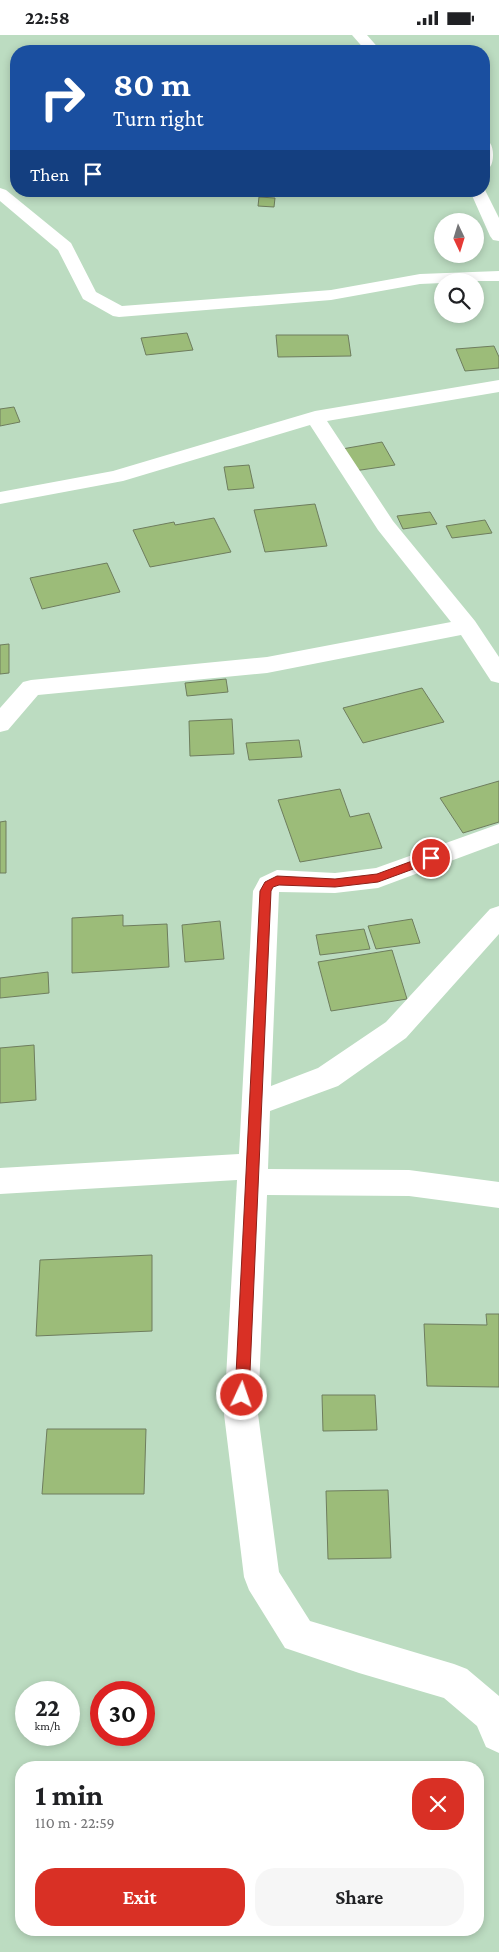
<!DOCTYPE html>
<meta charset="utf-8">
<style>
body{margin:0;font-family:"Crimson Pro",serif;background:#f6f6f6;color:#202124;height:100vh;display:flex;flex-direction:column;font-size:19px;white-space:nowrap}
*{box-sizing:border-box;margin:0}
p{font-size:16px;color:#757577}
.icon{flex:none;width:28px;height:28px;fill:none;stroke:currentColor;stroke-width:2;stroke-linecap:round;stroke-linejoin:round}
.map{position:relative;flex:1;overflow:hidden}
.drawer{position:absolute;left:15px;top:1726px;width:469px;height:175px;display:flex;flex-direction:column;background:#fff;border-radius:20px;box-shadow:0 2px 8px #0003}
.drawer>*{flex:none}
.banner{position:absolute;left:10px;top:10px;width:480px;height:152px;border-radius:20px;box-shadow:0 2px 8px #0003;background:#1a4fa0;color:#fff;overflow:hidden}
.needle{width:32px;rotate:176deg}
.tools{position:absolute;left:434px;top:178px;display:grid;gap:10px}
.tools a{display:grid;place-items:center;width:50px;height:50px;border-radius:50%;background:#fff;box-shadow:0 2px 8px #0003;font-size:25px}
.speed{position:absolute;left:15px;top:1646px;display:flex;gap:10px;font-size:25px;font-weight:700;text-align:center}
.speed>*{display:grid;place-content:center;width:65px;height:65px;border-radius:50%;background:#fff;box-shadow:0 2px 8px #0003;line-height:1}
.speed small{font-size:12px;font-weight:400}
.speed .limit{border:8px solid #d22;background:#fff;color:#111}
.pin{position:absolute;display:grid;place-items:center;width:42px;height:42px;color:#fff;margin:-21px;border:2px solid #fff;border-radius:50%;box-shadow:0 1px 5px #0007}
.me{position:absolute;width:55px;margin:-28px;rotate:3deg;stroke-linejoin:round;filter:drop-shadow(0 0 4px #0008)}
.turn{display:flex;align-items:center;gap:18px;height:105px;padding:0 20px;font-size:22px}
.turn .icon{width:65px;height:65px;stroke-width:2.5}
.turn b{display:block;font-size:35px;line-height:42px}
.then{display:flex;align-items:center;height:48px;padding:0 20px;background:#0003;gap:10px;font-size:19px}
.round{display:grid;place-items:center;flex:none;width:52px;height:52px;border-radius:20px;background:#f6f6f6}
.overview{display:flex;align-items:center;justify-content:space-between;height:85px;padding:0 20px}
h1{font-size:30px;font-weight:700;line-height:38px}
.button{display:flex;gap:10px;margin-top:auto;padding:10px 20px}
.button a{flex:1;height:58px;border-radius:20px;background:#d93025;color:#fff;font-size:20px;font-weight:700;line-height:58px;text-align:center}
.button a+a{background:#f6f6f6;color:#202124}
.status{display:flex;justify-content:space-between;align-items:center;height:35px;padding:0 25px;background:#fff;direction:ltr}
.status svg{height:14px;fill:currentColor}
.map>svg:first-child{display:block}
.building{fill:#9cbc79;stroke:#6e7d5e}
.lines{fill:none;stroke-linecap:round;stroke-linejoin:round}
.minor{fill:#fff;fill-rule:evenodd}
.route{fill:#d93025;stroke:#8d1f18}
</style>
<div class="status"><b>22:58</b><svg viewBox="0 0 49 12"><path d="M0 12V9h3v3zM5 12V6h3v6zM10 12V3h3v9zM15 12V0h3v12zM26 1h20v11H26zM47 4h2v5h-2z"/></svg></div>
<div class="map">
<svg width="499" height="1917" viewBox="0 0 499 1917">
<rect width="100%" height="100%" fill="#bcdcc1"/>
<!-- building -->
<path class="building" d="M259,162L275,163L274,172L258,171Z
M187,298L193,315L146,320L141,303Z
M276,300H348L351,321L278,322Z
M494,311L499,322V333L465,336L456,314Z
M14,372L20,387L0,391V374Z
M382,407L395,430L354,436L342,414Z
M249,430L254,453L228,455L224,432Z
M315,469L327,511L265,517L254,475Z
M430,477L437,489L403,494L397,481Z
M214,483L231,517L150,532L133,495L174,487L175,490Z
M485,485L492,498L452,503L446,491Z
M107,528L120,557L42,574L30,543Z
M9,609V638L0,639V610Z
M226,644L228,657L187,661L185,648Z
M422,653L444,687L363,708L343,673Z
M232,684L234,719L190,721L189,686Z
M299,705L302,722L249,725L246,708Z
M499,746V787L463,798L440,763Z
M340,754L350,782L369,778L382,813L300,827L278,765Z
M6,786V838H0V787Z
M123,880V891L167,889L169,932L72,938V883Z
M412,884L420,908L376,914L368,891Z
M220,886L224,924L185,927L182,890Z
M364,894L370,914L320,920L316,900Z
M392,915L407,964L331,976L318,927Z
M48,937L49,958L0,963V943Z
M34,1010L36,1065L0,1068V1013Z
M152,1220V1296L36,1301L40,1225Z
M486,1279H499V1352L427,1351L424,1289L487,1290Z
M322,1360H375L377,1395L323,1396Z
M47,1394H146L144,1459H42Z
M388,1455L391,1523L328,1524L326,1456Z"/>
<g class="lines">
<!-- minor -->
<path class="minor" d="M352,0H367L381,16H366Z
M484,106L490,108C494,113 494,127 490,132L484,134Z
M0,153L6,155L71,208L96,257L122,271L331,255L420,239L499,236V246H442V248L420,249L331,265L119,282L113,281L83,264L58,215L0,166Z
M484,153L499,183V206L493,205L490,201L470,156H484Z
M499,345V357L327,386L393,486L475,586L499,622V648L491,646L461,600L267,638L38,660L8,695L0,697V673L23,647L31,645L267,622L451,587L378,495L310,390L123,446L0,469V457L113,436L315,376Z
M499,789V808L378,853L335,858L279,857L271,1051L318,1033L386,987L490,874L499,871V899L406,1003L338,1051L270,1076L268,1134L409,1135L499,1147V1173L409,1161L267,1160L258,1379L279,1537L310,1586L454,1629L467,1634L499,1661V1718L486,1712L477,1691L444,1663L359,1638L285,1613L249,1555L244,1542L224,1379L237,1145L0,1159V1133L239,1119L253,856L260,843L277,835L335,838L376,833Z"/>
</g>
<!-- route -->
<path class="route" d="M431,819L436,823L435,826L378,847L335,852L279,850L273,852L271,856L249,1360L247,1364L242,1366L237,1364L235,1360L260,856L265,847L277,841L335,844L377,839Z"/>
</svg>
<div class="tools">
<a><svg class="needle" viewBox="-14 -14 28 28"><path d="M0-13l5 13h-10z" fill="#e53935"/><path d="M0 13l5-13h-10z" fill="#757577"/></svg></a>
<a><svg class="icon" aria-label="search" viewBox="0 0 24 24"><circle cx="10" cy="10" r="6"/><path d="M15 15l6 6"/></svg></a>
</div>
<div class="speed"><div>22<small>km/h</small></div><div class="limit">30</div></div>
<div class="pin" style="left:431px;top:823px;background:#d93025"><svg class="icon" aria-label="arrive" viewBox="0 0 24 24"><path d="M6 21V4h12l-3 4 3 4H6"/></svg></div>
<svg class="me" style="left:242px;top:1360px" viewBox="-20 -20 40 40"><circle r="17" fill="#d93025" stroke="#fff" stroke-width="3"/><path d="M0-11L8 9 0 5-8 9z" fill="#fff"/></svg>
<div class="banner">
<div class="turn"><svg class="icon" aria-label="right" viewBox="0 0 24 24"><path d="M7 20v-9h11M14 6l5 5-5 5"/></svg><div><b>80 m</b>Turn right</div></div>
<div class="then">Then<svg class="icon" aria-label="arrive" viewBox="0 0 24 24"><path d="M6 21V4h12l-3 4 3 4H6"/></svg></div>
</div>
<section class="drawer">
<div class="overview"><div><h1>1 min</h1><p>110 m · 22:59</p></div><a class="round" style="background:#d93025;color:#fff"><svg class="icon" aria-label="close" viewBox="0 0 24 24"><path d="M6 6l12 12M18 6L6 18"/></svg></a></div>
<div class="button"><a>Exit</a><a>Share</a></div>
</section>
</div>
